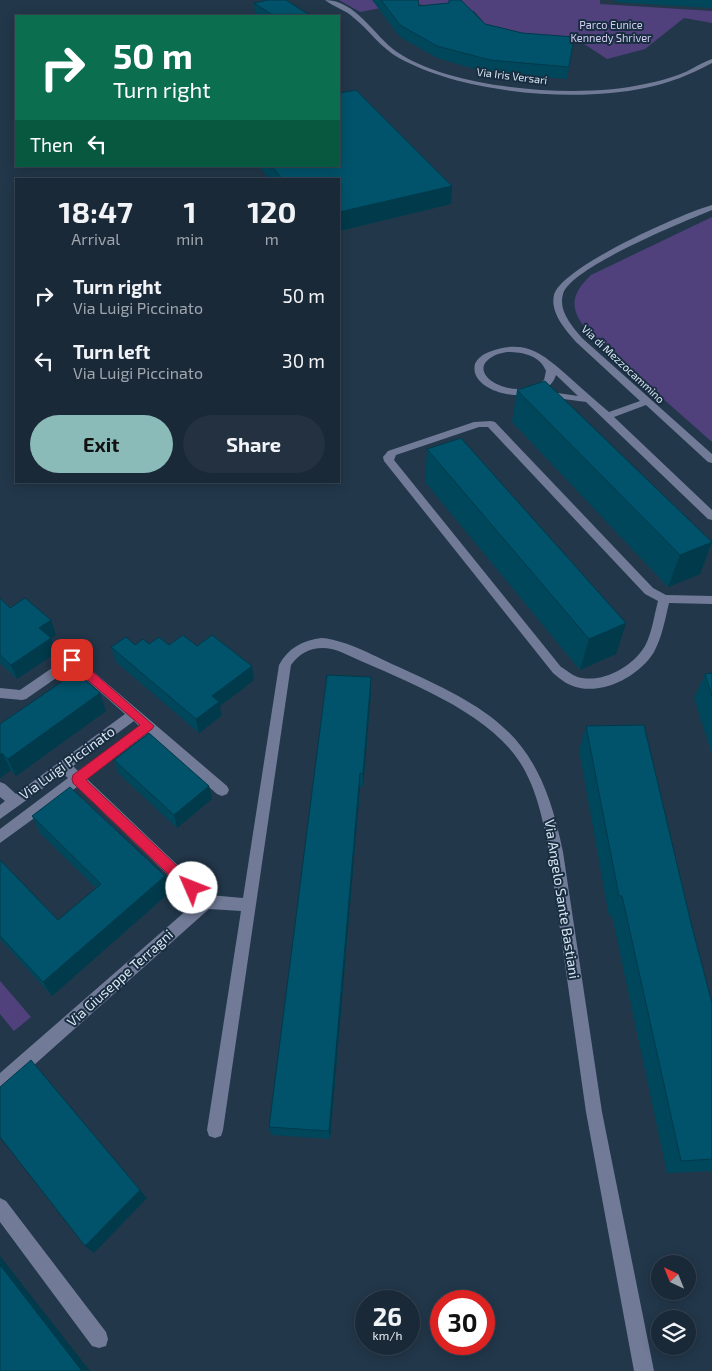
<!DOCTYPE html>
<style>
body{margin:0;font-family:"Exo 2",sans-serif;background:#233140;color:#f1f3f6;height:100vh;display:flex;flex-direction:column;font-size:19px;white-space:nowrap}
*{box-sizing:border-box;margin:0}
p{font-size:16px;color:#9fa6ae}
.icon{flex:none;width:28px;height:28px;fill:none;stroke:currentColor;stroke-width:2;stroke-linecap:round;stroke-linejoin:round}
.map{position:relative;flex:1;overflow:hidden}
.side{position:absolute;left:15px;top:178px;width:325px;height:305px;display:flex;flex-direction:column;background:#1a2938;border-radius:0px;box-shadow:0 2px 12px #0003,0 0 0 1px #384553}
.side>*{flex:none}
.banner{position:absolute;left:15px;top:15px;width:325px;height:152px;border-radius:0px;box-shadow:0 2px 12px #0003,0 0 0 1px #384553;background:#0b6e4f;color:#fff;overflow:hidden}
.needle{width:32px;rotate:317deg}
.controls{position:absolute;left:651px;top:1255px;display:grid;gap:10px}
.controls a{display:grid;place-items:center;width:45px;height:45px;border-radius:50%;background:#1a2938;box-shadow:0 2px 12px #0003,0 0 0 1px #384553;font-size:25px}
.speed{position:absolute;left:355px;top:1290px;display:flex;gap:10px;font-size:25px;font-weight:700;text-align:center}
.speed>*{display:grid;place-content:center;width:65px;height:65px;border-radius:50%;background:#1a2938;box-shadow:0 2px 12px #0003,0 0 0 1px #384553;line-height:1}
.speed small{font-size:12px;font-weight:400}
.speed .limit{border:8px solid #d22;background:#fff;color:#111}
.pin{position:absolute;display:grid;place-items:center;width:42px;height:42px;color:#fff;margin:-21px;border-radius:10px;box-shadow:0 2px 8px #0006}
.me{position:absolute;width:55px;margin:-28px;rotate:314deg;stroke-linejoin:round;filter:drop-shadow(0 0 4px #0008)}
.turn{display:flex;align-items:center;gap:18px;height:105px;padding:0 15px;font-size:22px}
.turn .icon{width:65px;height:65px;stroke-width:2.5}
.turn b{display:block;font-size:35px;line-height:42px}
.then{display:flex;align-items:center;height:48px;padding:0 15px;background:#0003;gap:10px;font-size:19px}
.eta{display:flex;justify-content:space-evenly;align-items:center;height:85px;text-align:center}
.eta b{font-size:30px;font-weight:700;line-height:35px}
.button{display:flex;gap:10px;margin-top:auto;padding:10px 15px}
.button a{flex:1;height:58px;border-radius:30px;background:#8bbbb9;color:#111;font-size:20px;font-weight:700;line-height:58px;text-align:center}
.button a+a{background:#233140;color:#f1f3f6}
ul{padding:0;list-style:none}
li{display:flex;align-items:center;gap:15px;height:65px;padding:0 15px}
li div{flex:1}
li b{display:block;font-size:19px}
li em{font-style:normal}
.map>svg:first-child{display:block}
.green{fill:#50417c}
.lines{fill:none;stroke-linecap:round;stroke-linejoin:round}
.minor{fill:#717b97;fill-rule:evenodd}
.wall{fill:#00475c}
.shaded-wall{fill:#003a4b}
.building{fill:#00536b;stroke:#003a4b}
.route{fill:#e11d48;stroke:#92132f}
.labels{text-anchor:middle;stroke-width:4;stroke-linejoin:round;paint-order:stroke}
.far-park-label{font-size:11px;fill:#d4cdf2;stroke:#182d40}
.far-street-label{font-size:11px;fill:#d8e5f2;stroke:#182d40}
.street-label{font-size:14px;fill:#d8e5f2;stroke:#182d40}
</style>
<div class="map">
<svg width="712" height="1371" viewBox="0 0 712 1371">
<rect width="100%" height="100%" fill="#22374a"/>
<!-- green -->
<path class="green" d="M339,0H600V4L712,11V23L684,18L645,49L607,59L578,40L558,42L488,27L474,11L407,3L360,12Z
M712,217V442L591,335C571,312 567,298 591,275Z
M0,981L31,1017L14,1031L0,1014Z"/>
<g class="lines">
<!-- minor -->
<path class="minor" d="M325,0C356,0 374,36 397,52C453,90 580,99 645,84C656,82 667,79 678,75C690,71 700,63 712,59V63C690,75 669,83 645,88C574,103 462,93 399,58C381,48 370,31 354,18C346,10 334,7 325,0Z
M712,205V210C683,222 571,267 563,294C558,311 572,326 582,338L712,454V463L708,462L646,405L614,417L712,510V520L708,519L586,402L541,396L539,394L544,391L578,396L556,375C545,410 467,395 475,364C477,359 483,354 489,352C525,338 543,354 569,377C582,389 595,400 609,412L640,401L576,342C565,329 550,313 554,295C561,267 683,213 712,205ZM507,352C522,352 540,355 546,371L544,380C515,404 463,374 492,357C496,354 502,353 507,352Z
M491,421L495,422L653,588L666,595L712,596V604L669,603C665,620 662,637 654,652C640,675 607,693 580,688C569,686 561,680 553,673L384,461L383,457L388,451L474,422ZM479,427H488L645,594L658,601C654,616 652,633 645,646C633,666 605,682 582,678C574,677 568,671 561,667L394,460L396,455Z
M322,638C347,640 378,658 401,668C502,714 540,739 563,852L602,1112L654,1371H634L586,1112L549,852C543,821 537,788 519,761C484,708 397,678 341,652C322,644 303,648 291,665L223,1130L221,1136L215,1138L209,1136L207,1130L241,911L209,909L6,1090L0,1092V1073L196,902L77,787L0,843V829L68,778L63,774L0,819V805L5,801L0,797V782L5,784L16,794L125,714L72,667L26,699L22,700L0,698V688L20,690L68,657H76L227,786L229,790L227,794L222,796L217,794L148,733L87,779L209,895L243,898L279,665C288,648 303,640 322,638ZM134,721L139,726L78,771L73,766Z
M0,1198L6,1201L106,1332L108,1339L106,1346L99,1348L92,1346L0,1222Z"/>
</g>
<!-- wall -->
<path class="wall" d="M372,0H418L419,6L485,24L522,33L574,37L567,79L488,73L437,58L400,37Z
M615,0H712V8L615,2Z
M254,3L311,16H256L255,15Z
M259,166H339L451,204L339,231V179H269Z
M517,390L712,542L700,574L668,587L512,422Z
M427,449L626,623L616,654L580,670L425,482Z
M0,598L10,608L56,635L51,638L57,652L17,679L0,663Z
M149,644L197,646L252,666L254,680L220,706L221,716L199,733L116,662L111,647L135,645Z
M712,673V755L694,698L705,674Z
M371,677V692L363,787H360L330,1139L271,1135L269,1127Z
M106,711L16,776L11,770L0,778V724Z
M586,726L691,923L712,1003V1171L667,1173L612,916H609L579,750Z
M114,760L209,786L212,799L177,828L118,773Z
M32,816L165,876L170,892L52,996L0,939V860L58,920L96,888L40,833Z"/>
<!-- shaded-wall -->
<path class="shaded-wall" d="M452,186L451,204L339,231V212Z
M712,542L700,574L668,587L680,555Z
M51,620L56,635L51,638L57,652L17,679L11,665L39,628Z
M626,623L616,654L580,670L589,639Z
M252,666L254,680L220,706L221,716L199,733L196,719L212,696Z
M371,677V692L363,787V774Z
M100,693L106,711L16,776L8,759Z
M2,753L11,770L0,778V755Z
M360,773V787L330,1139L329,1131Z
M209,786L212,799L177,828L174,815Z
M165,876L170,892L52,996L43,982Z
M140,1190L147,1198L94,1253L85,1246Z
M0,1256L90,1371H82L0,1265Z"/>
<!-- building -->
<path class="building" d="M268,0H286L311,16H274L254,3Z
M381,0H418L419,6L449,3V0H461L485,24L522,33L574,37L569,67L490,60L437,46L400,25Z
M356,90L452,186L339,212V179H282L272,166H339V93Z
M545,381L712,542L680,555L517,390Z
M461,438L626,623L589,639L427,449Z
M0,598L10,608L25,598L51,620L39,628L51,638L11,665L0,655Z
M183,635L197,646L212,635L252,666L212,696L219,702L196,719L111,647L126,637L135,645L143,639L149,644L159,637L169,645Z
M76,672L100,693L8,759L2,753L0,755V724Z
M712,673V696L705,674Z
M327,675L371,677L363,774L360,773L329,1131L269,1127Z
M644,725L691,923L712,1003V1159L681,1161L622,896H619L586,726Z
M149,733L209,786L174,815L114,760Z
M70,787L165,876L43,982L0,936V860L58,920L101,884L32,816Z
M31,1060L140,1190L85,1246L0,1137V1087Z
M0,1265L82,1371H0Z"/>
<!-- route -->
<path class="route" d="M72,655L76,657L154,726L152,729L86,780L196,884L198,888L196,892L192,894L187,892L73,783L72,779L73,775L140,725L68,663L67,660Z"/>
<g class="labels">
<!-- far-park labels -->
<g class="far-park-label">
<text x="611" y="29">Parco Eunice<tspan x="611" dy="13">Kennedy Shriver</tspan></text>
</g>
<!-- far-street labels -->
<g class="far-street-label">
<text transform="translate(512 76) rotate(7)" y="4">Via Iris Versari</text>
<text transform="translate(623 364) rotate(43)" y="4">Via di Mezzocammino</text>
</g>
<!-- street labels -->
<g class="street-label">
<text transform="translate(67 763) rotate(-36)" y="5">Via Luigi Piccinato</text>
<text transform="translate(562 899) rotate(81)" y="5">Via Angelo Sante Bastiani</text>
<text transform="translate(120 978) rotate(-42)" y="5">Via Giuseppe Terragni</text>
</g>
</g>
</svg>
<div class="controls">
<a><svg class="needle" viewBox="-14 -14 28 28"><path d="M0-13l5 13h-10z" fill="#e53935"/><path d="M0 13l5-13h-10z" fill="#9fa6ae"/></svg></a>
<a><svg class="icon" aria-label="layers" viewBox="0 0 24 24"><path d="M12 4l9 5-9 5-9-5zM3 14l9 5 9-5"/></svg></a>
</div>
<div class="speed"><div>26<small>km/h</small></div><div class="limit">30</div></div>
<div class="pin" style="left:72px;top:660px;background:#d93025"><svg class="icon" aria-label="arrive" viewBox="0 0 24 24"><path d="M6 21V4h12l-3 4 3 4H6"/></svg></div>
<svg class="me" style="left:192px;top:888px" viewBox="-20 -20 40 40"><circle r="19" fill="#fff"/><path d="M0-13L10 11 0 6-10 11z" fill="#e11d48"/></svg>
<div class="banner">
<div class="turn"><svg class="icon" aria-label="right" viewBox="0 0 24 24"><path d="M7 20v-9h11M14 6l5 5-5 5"/></svg><div><b>50 m</b>Turn right</div></div>
<div class="then">Then<svg class="icon" aria-label="left" viewBox="0 0 24 24"><path d="M17 20v-9H6M10 6l-5 5 5 5"/></svg></div>
</div>
<section class="side">
<div class="eta">
<div><b>18:47</b><p>Arrival</p></div>
<div><b>1</b><p>min</p></div>
<div><b>120</b><p>m</p></div>
</div>
<ul>
<li><svg class="icon" aria-label="right" viewBox="0 0 24 24"><path d="M7 20v-9h11M14 6l5 5-5 5"/></svg><div><b>Turn right</b><p>Via Luigi Piccinato</p></div><em>50 m</em></li>
<li><svg class="icon" aria-label="left" viewBox="0 0 24 24"><path d="M17 20v-9H6M10 6l-5 5 5 5"/></svg><div><b>Turn left</b><p>Via Luigi Piccinato</p></div><em>30 m</em></li>
</ul>
<div class="button"><a>Exit</a><a>Share</a></div>
</section>
</div>
